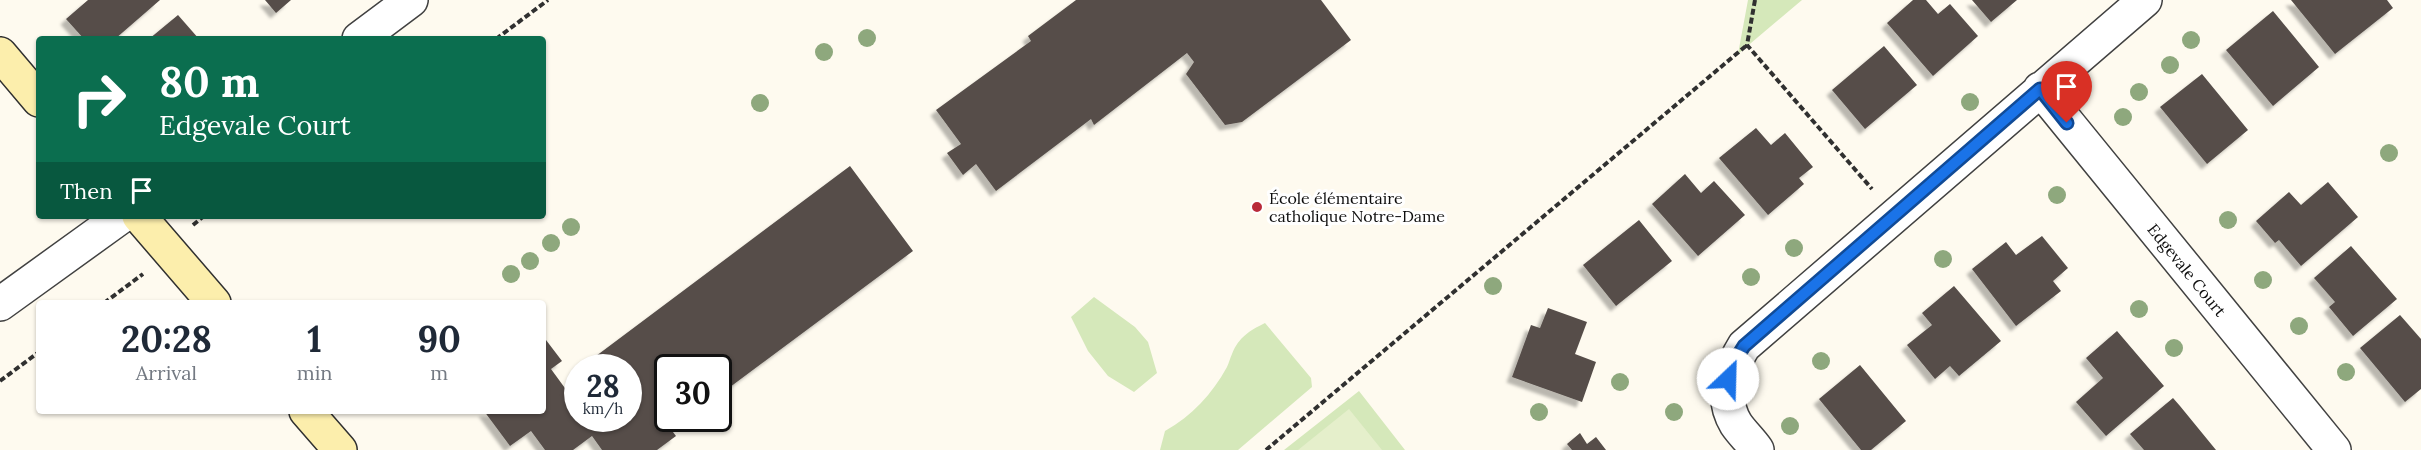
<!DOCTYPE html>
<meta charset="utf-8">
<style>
body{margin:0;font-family:Lora,serif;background:#f6f6f7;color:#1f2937;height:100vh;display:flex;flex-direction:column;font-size:22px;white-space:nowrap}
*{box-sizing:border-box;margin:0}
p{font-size:20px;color:#747a83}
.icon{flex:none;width:33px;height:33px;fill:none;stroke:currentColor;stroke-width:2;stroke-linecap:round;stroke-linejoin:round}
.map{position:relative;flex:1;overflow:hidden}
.drawer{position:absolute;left:36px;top:300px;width:510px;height:114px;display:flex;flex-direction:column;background:#fff;border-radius:6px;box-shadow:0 2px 4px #0004}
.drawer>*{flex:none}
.guide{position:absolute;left:36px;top:36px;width:510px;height:183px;border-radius:6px;box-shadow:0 2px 4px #0004;background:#0b6e4f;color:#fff;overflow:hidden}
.speed{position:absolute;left:564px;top:354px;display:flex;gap:12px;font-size:30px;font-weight:700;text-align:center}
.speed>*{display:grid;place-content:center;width:78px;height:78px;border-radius:50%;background:#fff;box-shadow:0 2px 4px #0004;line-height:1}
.speed small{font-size:15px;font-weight:400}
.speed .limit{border:3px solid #111;border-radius:9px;background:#fff;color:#111}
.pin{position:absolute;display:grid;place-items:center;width:51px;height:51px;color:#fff;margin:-62px -26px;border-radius:50% 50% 50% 0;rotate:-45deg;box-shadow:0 0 6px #0007}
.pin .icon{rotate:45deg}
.me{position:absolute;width:66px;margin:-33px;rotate:24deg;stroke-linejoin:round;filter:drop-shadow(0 0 4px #0008)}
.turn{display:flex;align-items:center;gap:21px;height:126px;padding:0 24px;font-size:27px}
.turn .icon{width:78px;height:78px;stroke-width:2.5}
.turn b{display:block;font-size:42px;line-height:51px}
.then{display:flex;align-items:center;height:57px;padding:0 24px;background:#0003;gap:12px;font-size:22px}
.eta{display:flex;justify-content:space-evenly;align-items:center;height:102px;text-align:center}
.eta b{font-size:36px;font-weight:800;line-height:42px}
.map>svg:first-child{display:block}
.green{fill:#d5e8ba}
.pitch{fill:#e5efcb}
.building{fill:#564e4a;filter:url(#shadow)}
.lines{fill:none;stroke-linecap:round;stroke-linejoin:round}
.street-casing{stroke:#414141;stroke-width:36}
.secondary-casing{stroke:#303030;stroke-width:36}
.path{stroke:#303030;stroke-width:4;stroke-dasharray:6 3;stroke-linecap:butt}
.street{stroke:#fff;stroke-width:33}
.secondary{stroke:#fceeac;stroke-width:33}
.tree{fill:#8ea87d}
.route-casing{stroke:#114b97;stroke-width:15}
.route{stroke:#1a73e8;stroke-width:10}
.poi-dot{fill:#b92a3a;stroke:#fff;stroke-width:2}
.labels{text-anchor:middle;stroke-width:6;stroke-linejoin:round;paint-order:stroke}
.poi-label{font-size:16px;fill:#0e0e0e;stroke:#fff;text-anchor:start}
.street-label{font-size:16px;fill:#0e0e0e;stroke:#fff}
</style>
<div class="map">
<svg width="2421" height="450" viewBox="0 0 2421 450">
<defs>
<filter id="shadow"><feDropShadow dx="-5.5" dy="5.5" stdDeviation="1.5" flood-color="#0004"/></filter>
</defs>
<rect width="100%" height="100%" fill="#fefaef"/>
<!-- green -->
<path class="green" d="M1748,0H1802L1738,54Z
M1094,297L1135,327L1148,342L1157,373L1134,392L1108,376L1088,351L1071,317Z
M1265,323L1311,378L1312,387L1238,450H1160L1165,431C1192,416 1212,394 1227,367C1229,363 1230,358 1232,354C1239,337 1249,331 1265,323Z
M1359,391L1405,450H1284Z"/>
<!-- pitch -->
<path class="pitch" d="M1349,409L1382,450H1298Z"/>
<!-- building -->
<path class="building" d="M88,0H160L115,39H93L91,37L84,39L66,19Z
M265,0H291L276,13Z
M1076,0H1321L1351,40L1242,122L1225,125L1186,74L1194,62L1187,53L1094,125L1091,119L996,191L976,164L963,175L947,153L961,144L936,110L1031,41L1028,36Z
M1913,0H1926L1938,14L1950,4L1978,36L1933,76L1887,23Z
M1972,0H2017L1991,22Z
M2291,0H2387L2393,8L2335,54Z
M2273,11L2319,67L2273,106L2226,50Z
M178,15L199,39H149Z
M1884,46L1917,85L1865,129L1832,90Z
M2202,74L2248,130L2207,164L2160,107Z
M1756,128L1771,145L1785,133L1813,167L1799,178L1804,184L1768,215L1719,158Z
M850,166L913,251L718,396V368H668V418H674L667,424L676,436L657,450H602L592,436L573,450H545L531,431L510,446L484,411H543V342L546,340L562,361L551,369L570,395L578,390V418H628V368H592L588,362Z
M1685,174L1701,193L1714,181L1745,215L1698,256L1652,204Z
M2328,182L2358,217L2301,266L2279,240L2275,243L2256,221L2289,192L2301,205Z
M1639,220L1672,261L1616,306L1583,265Z
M2042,236L2068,268L2053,281L2061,291L2016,326L1972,269L2006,242L2016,255Z
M2351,246L2397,299L2353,336L2329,307L2335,302L2314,278Z
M1954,286L2001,341L1959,376L1950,366L1935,379L1907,345L1932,325L1922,313Z
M1548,308L1587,322L1575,354L1596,362L1582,402L1512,377L1531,325L1540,328Z
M2400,315L2421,339V389L2405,402L2360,348Z
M2117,331L2164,386L2106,436L2076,402L2103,378L2086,358Z
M1860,365L1906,421L1871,450H1861L1819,399Z
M2173,398L2180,406L2216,450H2144L2130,434Z
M1580,433L1587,444L1596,437L1606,450H1572L1567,444Z"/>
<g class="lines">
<defs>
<path id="street" d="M359,39L411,0
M2040,89L2334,450
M0,304L122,216
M1757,450C1751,441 1742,433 1736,424C1720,398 1730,369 1744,346L2145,0"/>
<path id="secondary" d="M0,54L39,100
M139,216L214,303
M306,411L340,450"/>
</defs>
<!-- street casing -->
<use href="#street" class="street-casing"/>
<!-- secondary casing -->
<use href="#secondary" class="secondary-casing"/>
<!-- path -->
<path class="path" d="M1755,0L1747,45L1872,189
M496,39L548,0
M193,225L204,216
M104,303L143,274
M0,381L39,352
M1266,450L1747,45"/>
<!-- street -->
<use href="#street" class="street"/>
<!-- secondary -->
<use href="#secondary" class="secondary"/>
</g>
<!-- trees -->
<g class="tree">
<circle cx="867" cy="38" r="9"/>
<circle cx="2191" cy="40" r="9"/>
<circle cx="824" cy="52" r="9"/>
<circle cx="2170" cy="65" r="9"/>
<circle cx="2139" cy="92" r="9"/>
<circle cx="1970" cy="102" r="9"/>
<circle cx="760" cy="103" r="9"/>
<circle cx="2123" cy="117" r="9"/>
<circle cx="2389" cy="153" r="9"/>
<circle cx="2057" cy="195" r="9"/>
<circle cx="2228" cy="220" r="9"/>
<circle cx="571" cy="227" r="9"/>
<circle cx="551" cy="243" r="9"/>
<circle cx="1794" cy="248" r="9"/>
<circle cx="1943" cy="259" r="9"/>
<circle cx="530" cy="261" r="9"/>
<circle cx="511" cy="274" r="9"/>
<circle cx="1751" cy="277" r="9"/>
<circle cx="2263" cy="280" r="9"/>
<circle cx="1493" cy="286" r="9"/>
<circle cx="2139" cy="309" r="9"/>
<circle cx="2299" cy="326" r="9"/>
<circle cx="2174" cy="348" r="9"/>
<circle cx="1821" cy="361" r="9"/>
<circle cx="2346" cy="372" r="9"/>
<circle cx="1620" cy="382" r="9"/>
<circle cx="1539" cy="412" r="9"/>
<circle cx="1674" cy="412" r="9"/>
<circle cx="1790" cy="426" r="9"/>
</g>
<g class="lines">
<defs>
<path id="route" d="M1728,379L1734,362L1744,346L2040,89L2067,123"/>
</defs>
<!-- route casing -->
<use href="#route" class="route-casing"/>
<!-- route -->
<use href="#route" class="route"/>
</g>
<!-- markers -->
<circle class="poi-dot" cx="1257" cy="207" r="6"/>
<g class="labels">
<!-- poi labels -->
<g class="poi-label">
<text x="1269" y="204">École élémentaire<tspan x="1269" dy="18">catholique Notre-Dame</tspan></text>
</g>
<!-- street labels -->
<g class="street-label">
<text transform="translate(2187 270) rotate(51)" y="6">Edgevale Court</text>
</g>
</g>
</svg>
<div class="speed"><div>28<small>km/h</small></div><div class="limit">30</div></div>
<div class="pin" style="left:2067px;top:123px;background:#d93025"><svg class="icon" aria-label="arrive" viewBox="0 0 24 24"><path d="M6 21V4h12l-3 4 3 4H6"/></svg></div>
<svg class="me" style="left:1728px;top:379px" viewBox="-20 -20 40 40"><circle r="19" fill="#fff"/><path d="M0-13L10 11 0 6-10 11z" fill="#1a73e8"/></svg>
<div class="guide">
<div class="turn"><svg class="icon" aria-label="right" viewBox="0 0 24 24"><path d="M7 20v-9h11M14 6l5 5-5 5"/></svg><div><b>80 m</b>Edgevale Court</div></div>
<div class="then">Then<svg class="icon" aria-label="arrive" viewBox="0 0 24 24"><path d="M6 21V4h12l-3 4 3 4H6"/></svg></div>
</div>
<section class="drawer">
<div class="eta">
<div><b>20:28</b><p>Arrival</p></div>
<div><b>1</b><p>min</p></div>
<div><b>90</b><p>m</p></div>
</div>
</section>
</div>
